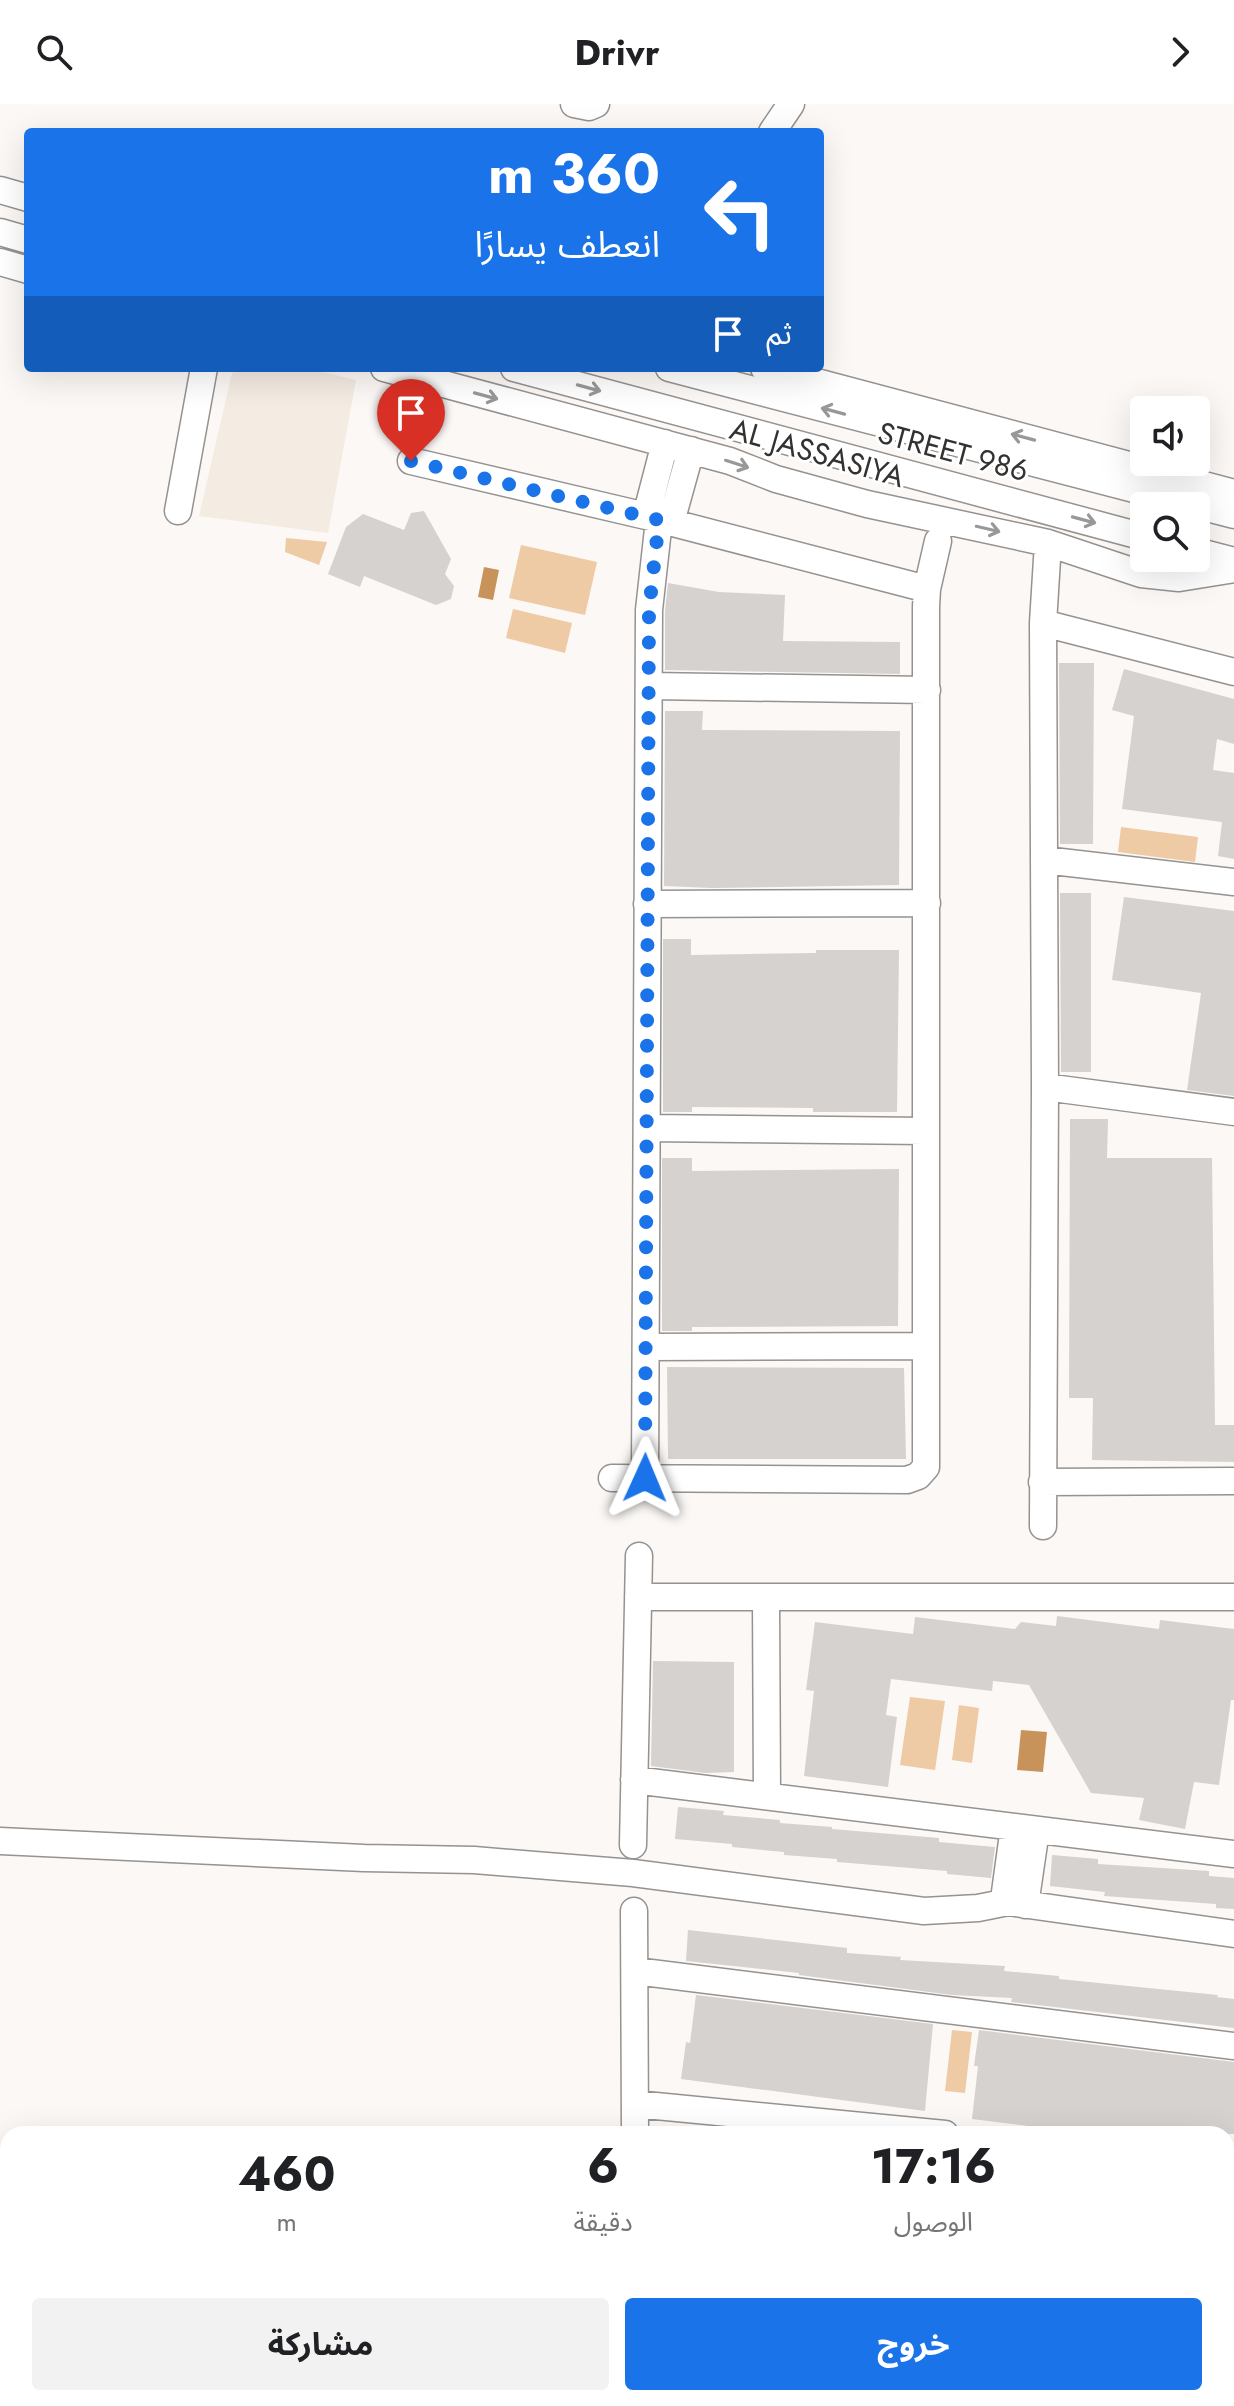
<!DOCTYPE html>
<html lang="ar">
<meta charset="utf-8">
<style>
body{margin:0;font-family:Jost,"Noto Sans Arabic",sans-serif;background:#f2f2f2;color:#202124;direction:rtl;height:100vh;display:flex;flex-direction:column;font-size:30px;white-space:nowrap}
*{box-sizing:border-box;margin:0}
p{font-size:26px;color:#757577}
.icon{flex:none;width:44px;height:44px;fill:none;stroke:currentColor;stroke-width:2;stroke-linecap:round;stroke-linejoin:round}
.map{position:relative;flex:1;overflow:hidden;direction:ltr}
.side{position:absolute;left:0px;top:2022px;width:1234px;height:280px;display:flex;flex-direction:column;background:#fff;border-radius:24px 24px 0 0;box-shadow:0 8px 32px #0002;direction:rtl}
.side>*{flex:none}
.guide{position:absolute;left:24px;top:24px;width:800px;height:244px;border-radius:8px;box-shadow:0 8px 32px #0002;direction:rtl;background:#1a73e8;color:#fff;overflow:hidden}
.controls{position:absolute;left:1130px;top:292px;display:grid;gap:16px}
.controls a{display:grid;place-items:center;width:80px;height:80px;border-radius:8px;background:#fff;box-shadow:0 8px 32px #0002;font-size:40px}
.pin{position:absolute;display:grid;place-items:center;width:68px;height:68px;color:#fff;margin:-82px -34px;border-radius:50% 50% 50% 0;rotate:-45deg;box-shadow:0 0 8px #0007}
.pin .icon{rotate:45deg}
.me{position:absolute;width:88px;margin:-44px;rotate:1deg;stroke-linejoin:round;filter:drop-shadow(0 0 6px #0008)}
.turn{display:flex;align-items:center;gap:28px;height:168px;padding:0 32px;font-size:36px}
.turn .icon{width:104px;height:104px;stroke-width:2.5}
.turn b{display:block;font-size:56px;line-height:68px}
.then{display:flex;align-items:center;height:76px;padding:0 32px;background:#0003;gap:16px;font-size:30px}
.eta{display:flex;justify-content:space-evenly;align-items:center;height:136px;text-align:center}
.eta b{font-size:48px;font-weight:700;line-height:56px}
.button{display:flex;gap:16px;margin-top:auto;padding:16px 32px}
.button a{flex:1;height:92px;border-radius:8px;background:#1a73e8;color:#fff;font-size:32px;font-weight:700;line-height:92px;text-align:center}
.button a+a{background:#f2f2f2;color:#202124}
header{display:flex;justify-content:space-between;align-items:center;height:104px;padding:0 32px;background:#fff;font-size:36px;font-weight:700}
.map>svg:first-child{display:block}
.built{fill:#f4ebe2}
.green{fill:#eecaa5}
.water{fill:#c8935b}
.building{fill:#d5d2cf}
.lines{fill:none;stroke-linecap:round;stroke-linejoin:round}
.minor-casing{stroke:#95928f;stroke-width:29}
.minor{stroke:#fff;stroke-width:26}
.oneway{stroke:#999898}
.route{stroke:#1a73e8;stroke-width:14;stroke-dasharray:0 25.2}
.labels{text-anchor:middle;stroke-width:6;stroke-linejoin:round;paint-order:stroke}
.street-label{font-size:30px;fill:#333231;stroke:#fff}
</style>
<header><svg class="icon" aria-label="forward" viewBox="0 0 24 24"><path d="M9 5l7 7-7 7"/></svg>Drivr<svg class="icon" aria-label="search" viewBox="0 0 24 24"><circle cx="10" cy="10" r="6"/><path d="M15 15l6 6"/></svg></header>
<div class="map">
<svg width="1234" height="2302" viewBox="0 0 1234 2302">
<rect width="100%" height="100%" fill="#fbf8f5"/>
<!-- built -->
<path class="built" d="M249,264H306L356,276L328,429L199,412L232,269Z"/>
<!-- green -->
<path class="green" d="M286,434L327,438L319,461L285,448Z
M521,441L597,458L585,511L509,494Z
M513,505L572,519L565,549L506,534Z
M1121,723L1198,733L1195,758L1118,748Z
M910,1593L945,1597L935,1666L900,1661Z
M959,1601L979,1604L972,1659L952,1656Z
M952,1926L972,1928L965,1989L945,1987Z
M1226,2130L1234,2131V2162L1226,2161Z"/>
<!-- water -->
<path class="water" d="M484,463L499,466L493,496L478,493Z
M1021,1626L1047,1628L1043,1668L1017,1666Z"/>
<!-- building -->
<path class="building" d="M424,407L451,455L445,470L454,482L451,495L436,501L364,472L360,483L328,470L346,423L363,410L404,426L411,409Z
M668,479L719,488L785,491L783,537L900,538V570L665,566V507Z
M1059,559H1094L1093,740H1060Z
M1124,565L1234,595V640L1217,635L1213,666L1234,669V755L1218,752L1222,718L1122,705L1134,612L1112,606Z
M665,607H703L702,626L900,627L899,781L712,784L664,782Z
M1060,789H1091V968H1061Z
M1124,793L1234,807V992L1187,986L1201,889L1112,876Z
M663,835H691V851L816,849V846H899L897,1008H813V1004L692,1003V1008H663Z
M1070,1015H1108L1107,1054H1212L1215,1321H1234V1358L1092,1356L1093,1294H1069Z
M662,1054H692V1067L899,1065L898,1222L692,1223V1227H662Z
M667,1263L904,1264L906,1355H668Z
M1057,1512L1159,1525L1160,1516L1234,1525V1596H1231L1219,1681L1194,1678L1185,1725L1139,1716L1144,1694L1091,1689L1029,1581L993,1577L992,1587L891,1575L886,1611L897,1613L888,1683L804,1672L814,1587L806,1586L815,1518L913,1530L915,1513L1015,1525L1021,1518L1056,1522Z
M653,1557L734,1558V1668L705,1669L651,1662Z
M678,1703L724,1707L723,1711L780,1716V1719L832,1723V1725L939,1734V1738L995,1743L991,1774L947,1770V1767L837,1758V1755L784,1751V1748L732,1743V1740L675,1735Z
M1052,1751L1098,1755V1760L1209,1767V1772L1234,1774V1805L1216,1804V1800L1104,1792L1105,1788L1050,1782Z
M688,1826L847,1844V1849L901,1853L900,1856L1005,1862L1004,1867L1059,1872V1875L1218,1891L1217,1893L1234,1895V1924L1011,1898L1012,1894L952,1891L799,1871V1869L686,1857Z
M696,1891L933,1920L925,2007L681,1975L686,1938L690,1939Z
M979,1926L1234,1958V2030H1093L972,2015L978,1962H974Z"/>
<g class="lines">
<defs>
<path id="minor" d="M574,0L589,3L596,0
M772,28L791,0
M0,86L28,94
M0,128L28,136
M0,158L28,166
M384,264L730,357L776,375L867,400L1048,439L1141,470L1179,474L1234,465
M514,264L1144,433
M669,264L1234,411
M764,264L1234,389
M411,357L646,412L927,485
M178,407L204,264
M646,412L665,339
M671,418L691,346
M1196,447L1234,457
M1043,519L1234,568
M650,582L927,586
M1044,756L1234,778
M647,800L927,799
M1045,983L1234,1008
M647,1024L926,1027
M647,1243L926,1242
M612,1374L907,1376L918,1372L926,1363V503L927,485L938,437
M645,1374L649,506L659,416
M1042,1378L1234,1377
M1043,1422L1045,983L1043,519L1048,439
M638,1493H1234
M766,1493L767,1692
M634,1676L1234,1750
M0,1737L364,1754L474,1756L633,1769L924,1807L978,1804L1008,1798L1234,1830
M633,1741L639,1452
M1008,1798L1005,1788L1014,1723
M1025,1801L1036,1726
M634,1807L635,2030
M635,1867L1234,1942
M635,2000L945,2030
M1226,2061L1234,2062
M67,2302L68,2294
M196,2302L197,2294
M609,2302L610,2294
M844,2302L845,2294
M1075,2302L1076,2294"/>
</defs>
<!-- minor casing -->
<use href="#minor" class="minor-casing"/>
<!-- minor -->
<use href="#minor" class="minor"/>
</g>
<!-- one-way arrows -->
<defs><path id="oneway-shaft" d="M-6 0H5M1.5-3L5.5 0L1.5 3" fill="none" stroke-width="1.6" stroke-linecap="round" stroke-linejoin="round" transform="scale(2)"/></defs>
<g class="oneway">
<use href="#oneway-shaft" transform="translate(589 284) rotate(15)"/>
<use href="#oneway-shaft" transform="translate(486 292) rotate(15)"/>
<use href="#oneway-shaft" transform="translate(833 307) rotate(-165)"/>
<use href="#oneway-shaft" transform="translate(1023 333) rotate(-165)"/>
<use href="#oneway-shaft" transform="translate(737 360) rotate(18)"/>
<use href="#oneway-shaft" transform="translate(1084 416) rotate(15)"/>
<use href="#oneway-shaft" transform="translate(988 425) rotate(13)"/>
</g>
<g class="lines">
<!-- route -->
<path class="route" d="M411,357L659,416L649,506L645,1374"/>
</g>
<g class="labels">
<!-- street labels -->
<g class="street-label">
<text transform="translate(953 348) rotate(15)" y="10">STREET 986</text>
<text transform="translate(817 349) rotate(16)" y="10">AL JASSASIYA</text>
</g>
</g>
</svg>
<div class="controls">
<a><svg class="icon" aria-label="sound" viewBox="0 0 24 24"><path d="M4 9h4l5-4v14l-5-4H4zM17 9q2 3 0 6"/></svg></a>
<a><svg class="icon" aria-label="search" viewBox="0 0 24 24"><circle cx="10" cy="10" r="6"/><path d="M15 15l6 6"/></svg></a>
</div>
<div class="pin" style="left:411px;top:357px;background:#d93025"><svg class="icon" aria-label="arrive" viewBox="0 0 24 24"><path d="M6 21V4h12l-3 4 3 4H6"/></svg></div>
<svg class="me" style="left:645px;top:1374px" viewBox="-20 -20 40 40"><path d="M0-17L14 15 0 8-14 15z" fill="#1a73e8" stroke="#fff" stroke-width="4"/></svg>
<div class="guide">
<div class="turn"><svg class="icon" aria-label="left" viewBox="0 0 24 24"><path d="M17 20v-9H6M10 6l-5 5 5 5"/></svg><div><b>360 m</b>انعطف يسارًا</div></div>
<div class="then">ثم<svg class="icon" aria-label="arrive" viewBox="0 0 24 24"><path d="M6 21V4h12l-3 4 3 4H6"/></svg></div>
</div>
<section class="side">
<div class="eta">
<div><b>17:16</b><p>الوصول</p></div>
<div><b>6</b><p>دقيقة</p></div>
<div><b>460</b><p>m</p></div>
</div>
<div class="button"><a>خروج</a><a>مشاركة</a></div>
</section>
</div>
